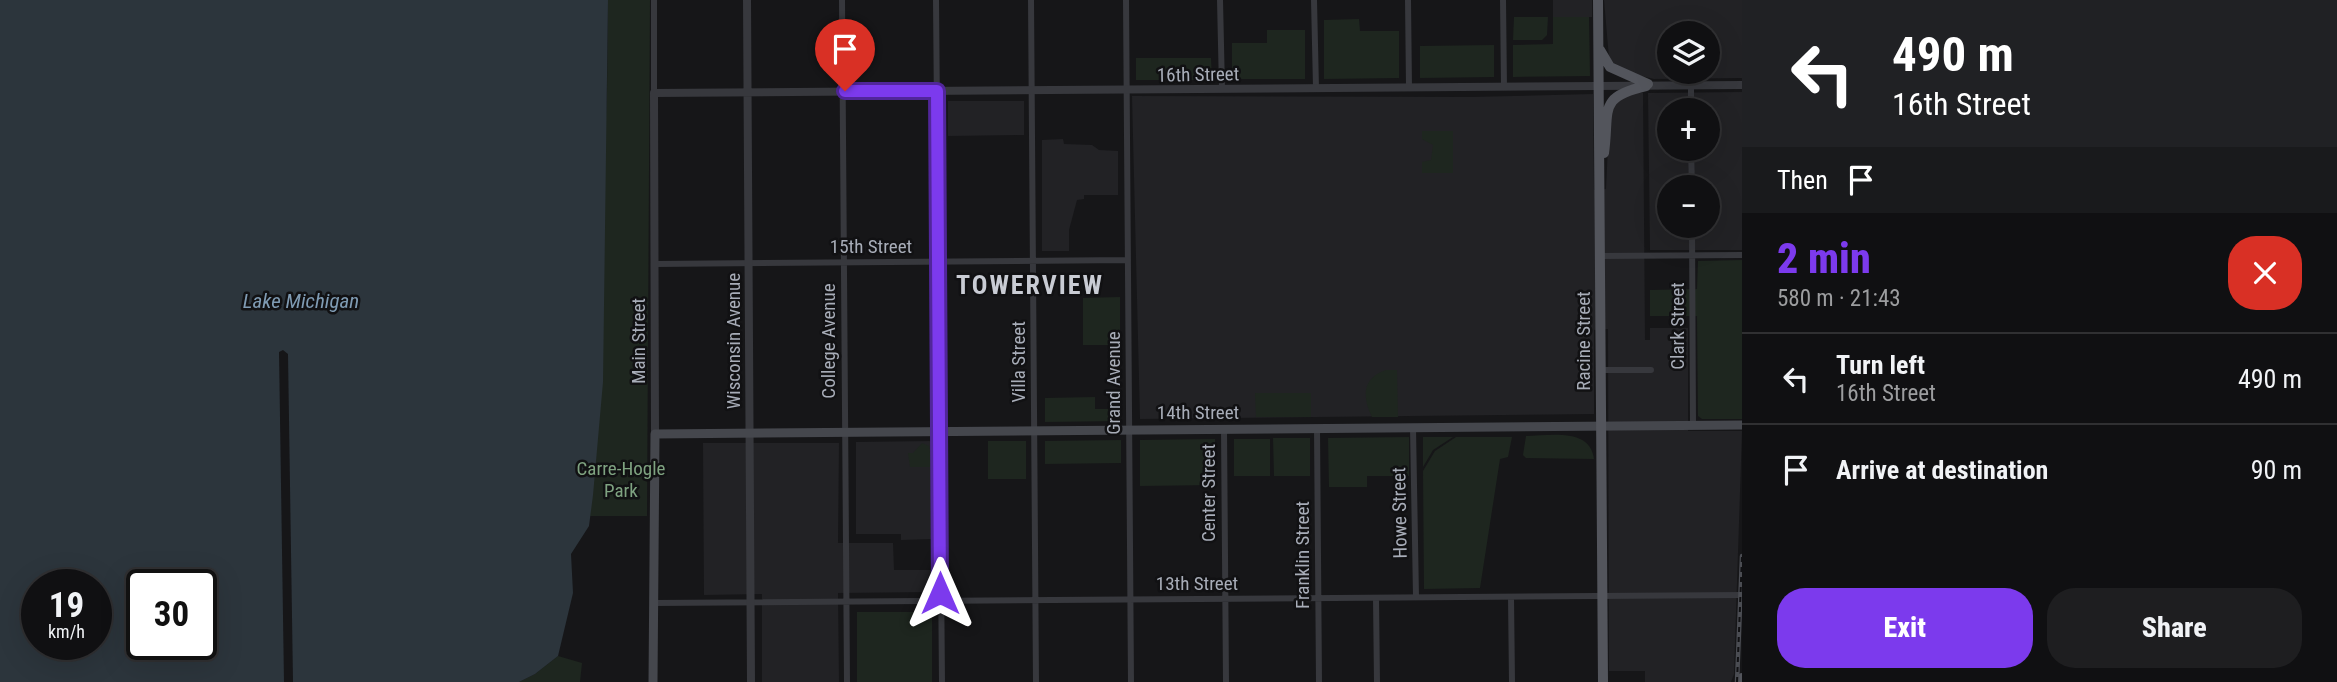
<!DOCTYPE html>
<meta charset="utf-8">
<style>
body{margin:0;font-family:"Roboto Condensed",sans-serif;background:#1e1e20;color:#f1f3f6;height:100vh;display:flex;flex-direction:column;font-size:26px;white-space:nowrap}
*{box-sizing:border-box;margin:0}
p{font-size:23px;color:#9c9d9f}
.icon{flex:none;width:38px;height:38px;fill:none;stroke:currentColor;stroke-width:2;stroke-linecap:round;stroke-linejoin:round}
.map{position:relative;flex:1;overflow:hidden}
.panel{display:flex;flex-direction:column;background:#101012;width:595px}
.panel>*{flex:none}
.banner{background:#202124;color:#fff;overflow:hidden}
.controls{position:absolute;left:1657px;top:21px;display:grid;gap:14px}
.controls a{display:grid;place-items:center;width:63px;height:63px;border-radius:50%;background:#101012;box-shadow:0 7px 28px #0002,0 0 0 2px #303032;font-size:35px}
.speed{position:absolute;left:21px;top:569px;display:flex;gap:14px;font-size:35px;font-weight:700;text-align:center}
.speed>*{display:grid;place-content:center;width:91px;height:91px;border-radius:50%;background:#101012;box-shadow:0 7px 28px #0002,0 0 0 2px #303032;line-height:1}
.speed small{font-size:18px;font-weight:400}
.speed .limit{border:4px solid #111;border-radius:10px;background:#fff;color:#111}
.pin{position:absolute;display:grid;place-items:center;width:60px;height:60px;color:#fff;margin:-72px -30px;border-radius:50% 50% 50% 0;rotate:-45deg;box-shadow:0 0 7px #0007}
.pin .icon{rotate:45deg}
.me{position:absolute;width:77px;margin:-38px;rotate:0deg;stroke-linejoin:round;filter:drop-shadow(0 0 5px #0008)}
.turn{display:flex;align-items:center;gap:24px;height:147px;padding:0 35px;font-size:32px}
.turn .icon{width:91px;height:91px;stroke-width:2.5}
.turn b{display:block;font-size:49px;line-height:60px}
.then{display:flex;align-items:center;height:66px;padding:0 35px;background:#0003;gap:14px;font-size:26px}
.round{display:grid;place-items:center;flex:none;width:74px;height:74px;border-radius:28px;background:#1e1e20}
.overview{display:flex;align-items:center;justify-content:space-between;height:119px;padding:0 35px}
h1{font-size:42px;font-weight:800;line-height:52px;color:#7c3aed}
.primary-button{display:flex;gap:14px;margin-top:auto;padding:14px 35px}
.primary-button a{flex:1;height:80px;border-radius:28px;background:#7c3aed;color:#fff;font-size:28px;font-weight:800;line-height:80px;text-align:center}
.primary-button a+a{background:#1e1e20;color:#f1f3f6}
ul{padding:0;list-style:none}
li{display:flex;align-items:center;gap:21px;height:91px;padding:0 35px;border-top:2px solid #303032}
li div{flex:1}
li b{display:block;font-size:26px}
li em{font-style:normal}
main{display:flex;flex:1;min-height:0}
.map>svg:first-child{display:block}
.built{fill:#222225;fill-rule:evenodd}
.green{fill:#1e261f}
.water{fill:#2c353c;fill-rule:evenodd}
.pier{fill:#161618}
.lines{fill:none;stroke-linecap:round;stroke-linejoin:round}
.minor{stroke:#37383d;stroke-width:6}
.tertiary{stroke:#37383d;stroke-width:8}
.secondary{stroke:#45474d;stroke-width:9}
.primary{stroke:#53555c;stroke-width:10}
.rail-casing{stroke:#4a4c52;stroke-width:4.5}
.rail{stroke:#111113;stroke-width:2;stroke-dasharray:5;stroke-linecap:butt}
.route-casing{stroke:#51269a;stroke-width:18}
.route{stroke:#7c3aed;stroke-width:12}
.labels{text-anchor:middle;stroke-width:5;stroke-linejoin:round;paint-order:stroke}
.street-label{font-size:19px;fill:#a8adb8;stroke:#111113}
.park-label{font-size:19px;fill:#7fa381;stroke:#111113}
.water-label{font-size:21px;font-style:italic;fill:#7f9bb3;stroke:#111113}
.district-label{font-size:26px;font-weight:bold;letter-spacing:2px;fill:#c9ccd4;stroke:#111113}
</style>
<main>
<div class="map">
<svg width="1742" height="682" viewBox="0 0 1742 682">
<rect width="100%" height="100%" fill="#161618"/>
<!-- built -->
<path class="built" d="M1553,0H1592V17H1553Z
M1604,0H1742V78L1654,79L1620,71L1609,58ZM1670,33H1708V72H1670Z
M1742,92V250H1650L1648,93ZM1670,110H1708V149H1670ZM1670,187H1708V226H1670Z
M1631,93H1643L1645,340H1650V328H1688V431H1742L1734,674L1731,682H1645V671H1609L1608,329L1594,330V414L1140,419L1132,96L1471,97L1593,94L1594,190L1606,189L1609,124L1614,102Z
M948,101H1024V135L948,136Z
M1063,139L1064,144L1092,145L1099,150L1118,151V195H1084V199L1077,200L1069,230V251H1042V140Z
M932,441V539L901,540V534H856V442Z
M703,443H839L838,543H893L894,570H932L933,592L838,593L839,682H762V594L704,595Z"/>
<!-- green -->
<path class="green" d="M608,0H650L647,516H590L607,92Z
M1514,17H1548L1547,35L1542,40H1513Z
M1553,17H1589L1590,76L1513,77V45L1553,44Z
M1359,19L1360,31H1399V78L1324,79V20Z
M1267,30H1305V79H1232V43H1267Z
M1494,45V77L1420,78V46Z
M1136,58H1211L1212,80H1136Z
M1422,131H1453V173H1422V162L1431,160L1433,145L1422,139Z
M1742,260V419H1702L1698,416L1697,316H1650V290L1697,289L1698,261Z
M1120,297V345H1083V298Z
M1386,370H1397L1398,417H1372C1362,397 1362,378 1386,370Z
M1255,393H1311V417H1256Z
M1095,397V409H1121V421L1045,422V398Z
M1526,436C1549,436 1590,427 1594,459L1526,458L1523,455Z
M1409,437V476H1367V487H1329L1328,438Z
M1423,437H1453L1433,450L1423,467Z
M1456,437H1512L1508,457L1500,459L1480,588L1424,589L1423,471L1435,451Z
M1273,438H1310V476H1274Z
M1215,439V485L1140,486V440Z
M1234,439H1270V476H1234Z
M1121,440V463L1045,464V441Z
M988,441H1026V479H988Z
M922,443L929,446L932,467H910L908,453H913Z
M857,612H932V682H857Z
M558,656L582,663L580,682H519L535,674Z"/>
<!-- water -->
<path class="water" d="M0,0H608L603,382L593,495L589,526L571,554L573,593L558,656L535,674L519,682H0ZM37,584H96V644H37ZM142,584H201V644H142Z"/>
<!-- pier -->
<path class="pier" d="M283,350L288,354L293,682H284L279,352Z"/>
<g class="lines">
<!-- minor -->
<path class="minor" d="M654,0V93
M842,0L847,682
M936,0L942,682
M1031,0L1036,682
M1126,0L1131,682
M1220,0L1222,89
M1314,0L1316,88
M1408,0L1409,87
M1503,0L1504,87
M1691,85V110
M1691,149L1692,187
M1692,226L1693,425
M1600,256L1742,255
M655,264L1128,260
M1601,370H1651
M1317,428L1319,682
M1413,428L1416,597
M1224,429L1226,682
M1511,597L1512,682
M1376,598L1377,682
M653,603L1742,595"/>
<!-- tertiary -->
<path class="tertiary" d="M747,0L751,682
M655,434L654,93L1742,85"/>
<!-- secondary -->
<path class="secondary" d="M653,682L655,434L1742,425"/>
<!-- primary -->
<path class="primary" d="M1598,0L1603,682
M1600,50L1610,67L1648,84
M1604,153C1610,110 1597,97 1646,86
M1740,682L1742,678"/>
<defs>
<path id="rail" d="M1737,682L1742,556"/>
</defs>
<!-- rail casing -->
<use href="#rail" class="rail-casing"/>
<!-- rail -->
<use href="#rail" class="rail"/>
</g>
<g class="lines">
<defs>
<path id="route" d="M845,91H937L940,593"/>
</defs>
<!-- route casing -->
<use href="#route" class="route-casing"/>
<!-- route -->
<use href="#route" class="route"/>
</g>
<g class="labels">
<!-- street labels -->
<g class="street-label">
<text transform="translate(1198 74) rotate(-1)" y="7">16th Street</text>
<text x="871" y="253">15th Street</text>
<text transform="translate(1677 326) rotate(-90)" y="7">Clark Street</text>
<text transform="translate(638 341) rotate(-90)" y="7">Main Street</text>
<text transform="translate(733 341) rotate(-90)" y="7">Wisconsin Avenue</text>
<text transform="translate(828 341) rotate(-90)" y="7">College Avenue</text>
<text transform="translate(1583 341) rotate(-90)" y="7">Racine Street</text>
<text transform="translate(1018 362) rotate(-90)" y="7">Villa Street</text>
<text transform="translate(1113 383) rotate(-90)" y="7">Grand Avenue</text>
<text x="1198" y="419">14th Street</text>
<text transform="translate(1208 493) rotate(-90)" y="7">Center Street</text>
<text transform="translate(1399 513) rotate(-91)" y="7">Howe Street</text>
<text transform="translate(1302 555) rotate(-90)" y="7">Franklin Street</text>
<text x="1197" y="590">13th Street</text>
</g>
<!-- park labels -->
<g class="park-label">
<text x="621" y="475">Carre-Hogle<tspan x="621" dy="22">Park</tspan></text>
</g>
<!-- water labels -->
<g class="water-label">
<text x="301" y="308">Lake Michigan</text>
</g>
<!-- district labels -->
<g class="district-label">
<text x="1030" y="294">TOWERVIEW</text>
</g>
</g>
</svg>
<div class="controls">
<a><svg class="icon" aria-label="layers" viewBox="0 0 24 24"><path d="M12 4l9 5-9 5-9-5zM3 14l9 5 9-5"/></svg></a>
<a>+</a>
<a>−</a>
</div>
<div class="speed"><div>19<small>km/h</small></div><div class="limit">30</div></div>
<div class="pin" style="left:845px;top:91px;background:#d93025"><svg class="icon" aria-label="arrive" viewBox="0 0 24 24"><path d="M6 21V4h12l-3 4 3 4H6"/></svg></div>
<svg class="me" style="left:940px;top:593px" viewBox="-20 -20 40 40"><path d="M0-17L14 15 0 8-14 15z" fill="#7c3aed" stroke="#fff" stroke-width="4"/></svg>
</div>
<section class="panel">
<div class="banner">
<div class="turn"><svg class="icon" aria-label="left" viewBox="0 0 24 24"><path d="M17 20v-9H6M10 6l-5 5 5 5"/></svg><div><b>490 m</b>16th Street</div></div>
<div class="then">Then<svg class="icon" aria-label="arrive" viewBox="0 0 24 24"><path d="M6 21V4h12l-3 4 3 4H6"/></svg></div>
</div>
<div class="overview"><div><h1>2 min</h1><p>580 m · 21:43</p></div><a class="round" style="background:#d93025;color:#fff"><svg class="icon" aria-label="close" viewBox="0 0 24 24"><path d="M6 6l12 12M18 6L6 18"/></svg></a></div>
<ul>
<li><svg class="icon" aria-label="left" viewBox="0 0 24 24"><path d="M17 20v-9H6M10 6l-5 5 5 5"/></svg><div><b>Turn left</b><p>16th Street</p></div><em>490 m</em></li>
<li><svg class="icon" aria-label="arrive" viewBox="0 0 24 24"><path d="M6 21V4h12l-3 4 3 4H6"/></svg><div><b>Arrive at destination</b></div><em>90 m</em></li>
</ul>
<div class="primary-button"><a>Exit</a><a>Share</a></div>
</section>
</main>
